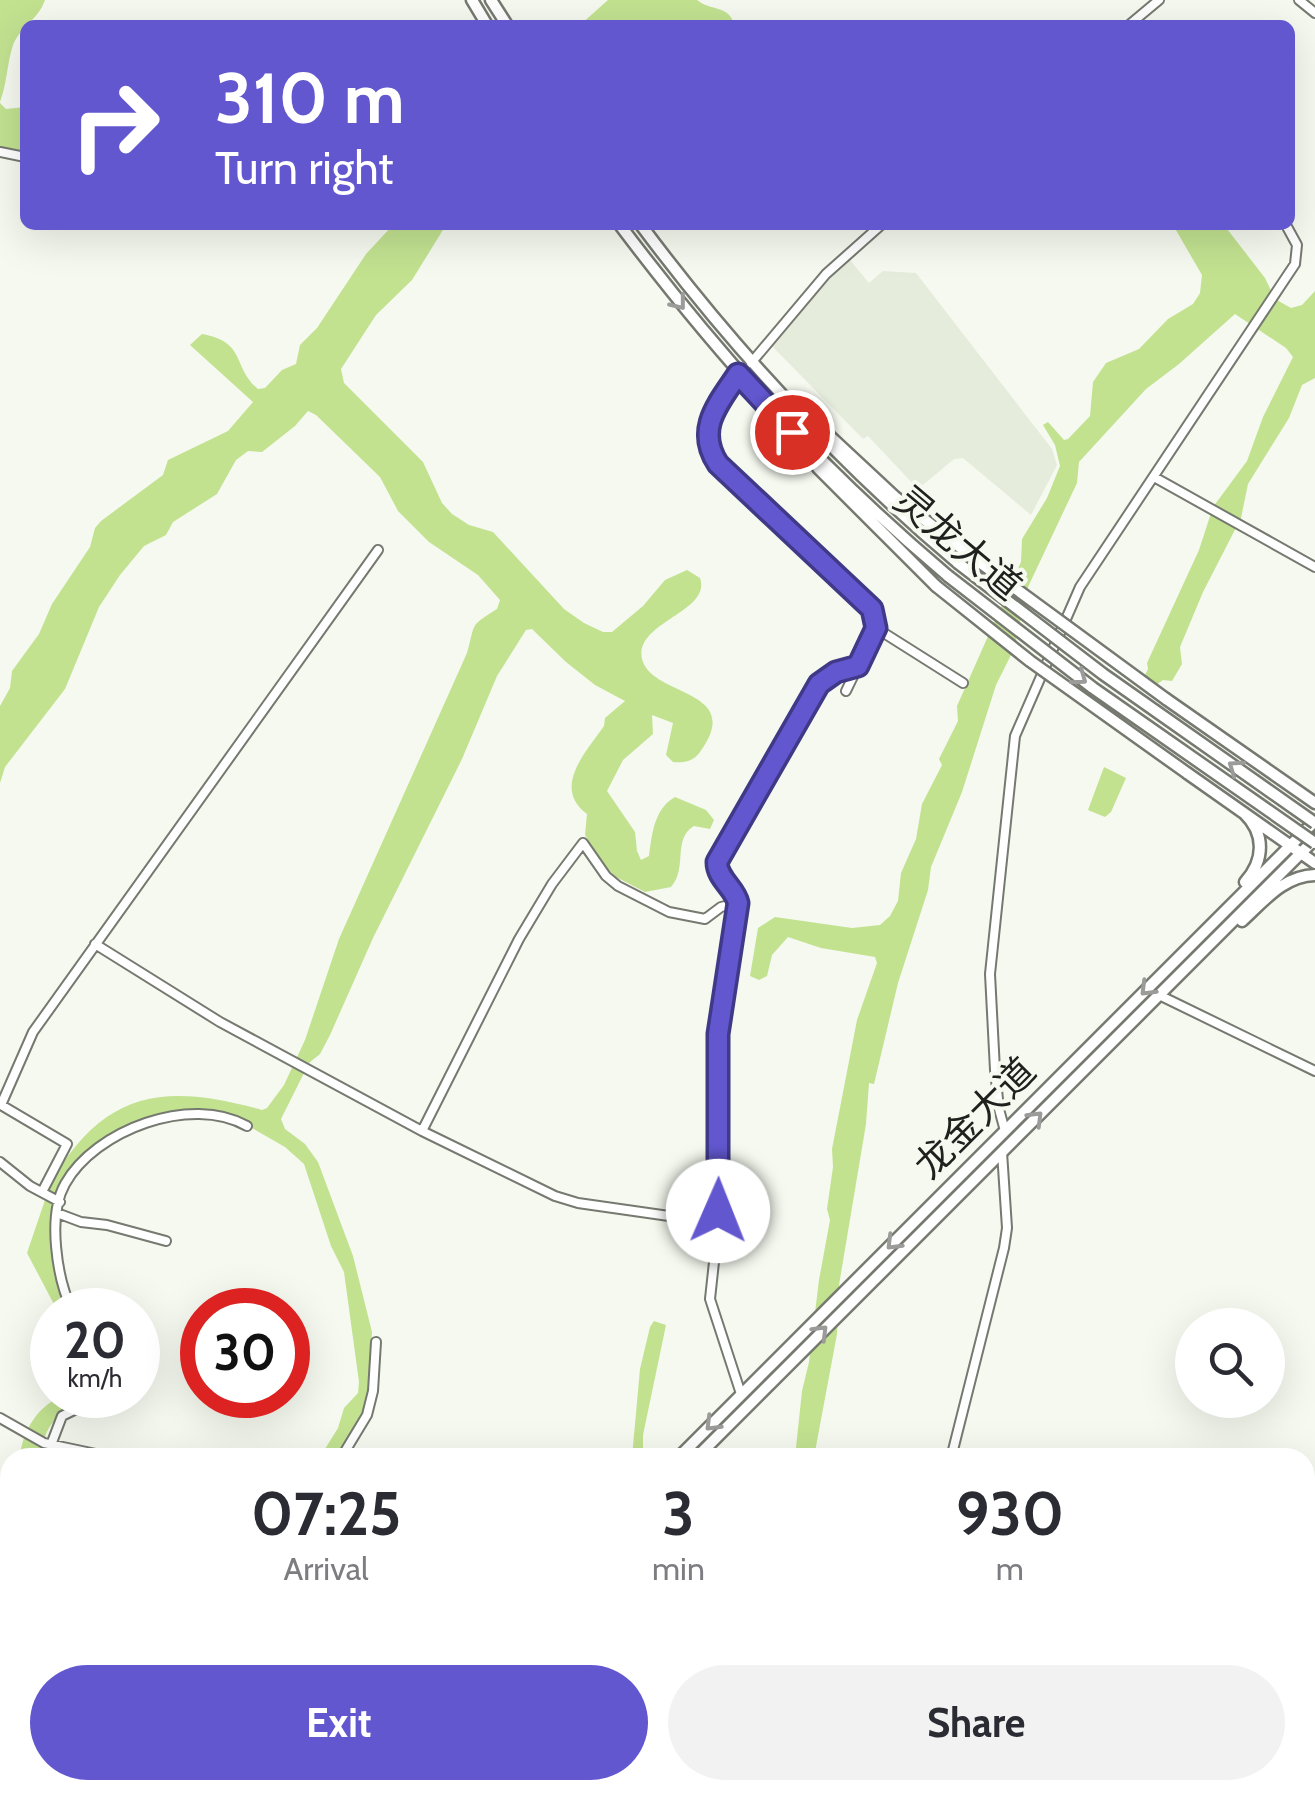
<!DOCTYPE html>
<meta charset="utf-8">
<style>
body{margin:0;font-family:Cabin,"Noto Sans SC",sans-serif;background:#f2f2f3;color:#2b2b33;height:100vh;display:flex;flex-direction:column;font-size:38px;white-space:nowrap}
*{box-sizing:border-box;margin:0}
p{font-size:32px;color:#7c7c81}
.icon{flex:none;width:55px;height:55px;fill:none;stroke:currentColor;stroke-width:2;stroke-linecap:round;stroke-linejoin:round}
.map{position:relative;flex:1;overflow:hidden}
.sheet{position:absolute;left:0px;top:1448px;width:1315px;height:352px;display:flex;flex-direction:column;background:#fff;border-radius:30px 30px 0 0;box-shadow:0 10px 40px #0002}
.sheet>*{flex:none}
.guide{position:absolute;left:20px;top:20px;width:1275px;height:210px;border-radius:15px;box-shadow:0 10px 40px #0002;background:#6257cf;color:#fff;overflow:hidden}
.tools{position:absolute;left:1175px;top:1308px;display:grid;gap:20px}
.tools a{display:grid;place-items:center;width:110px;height:110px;border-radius:50%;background:#fff;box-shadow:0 10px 40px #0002;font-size:50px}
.speed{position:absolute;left:30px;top:1288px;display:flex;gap:20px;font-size:50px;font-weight:700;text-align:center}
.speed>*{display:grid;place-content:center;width:130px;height:130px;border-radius:50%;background:#fff;box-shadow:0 10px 40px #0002;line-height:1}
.speed small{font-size:25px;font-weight:400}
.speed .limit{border:15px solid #d22;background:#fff;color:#111}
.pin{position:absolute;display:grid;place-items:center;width:85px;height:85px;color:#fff;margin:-42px;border:5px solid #fff;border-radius:50%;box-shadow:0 2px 10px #0007}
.me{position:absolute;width:110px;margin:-55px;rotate:1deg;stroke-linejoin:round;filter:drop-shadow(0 0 8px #0008)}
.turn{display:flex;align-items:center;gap:35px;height:210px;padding:0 30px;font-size:45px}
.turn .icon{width:130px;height:130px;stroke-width:2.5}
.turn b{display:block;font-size:70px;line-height:85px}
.eta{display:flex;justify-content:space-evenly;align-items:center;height:170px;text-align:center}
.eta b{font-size:60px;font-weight:800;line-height:70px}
.primary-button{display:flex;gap:20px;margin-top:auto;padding:20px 30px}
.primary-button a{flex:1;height:115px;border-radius:60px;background:#6257cf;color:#fff;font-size:40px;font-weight:800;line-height:115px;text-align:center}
.primary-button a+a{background:#f2f2f3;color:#2b2b33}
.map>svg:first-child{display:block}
.built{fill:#e5ecdc}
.water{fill:#c2e290}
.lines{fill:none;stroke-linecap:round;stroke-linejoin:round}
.minor-casing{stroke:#757970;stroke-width:12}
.major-casing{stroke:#757970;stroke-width:15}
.minor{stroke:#fff;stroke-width:8}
.major{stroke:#fff;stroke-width:10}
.major-bridge-casing{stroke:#757970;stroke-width:15;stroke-linecap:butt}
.major-bridge{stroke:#fff;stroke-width:10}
.oneway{stroke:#9b9b9a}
.route-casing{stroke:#403987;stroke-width:25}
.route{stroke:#6257cf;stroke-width:18}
.labels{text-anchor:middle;stroke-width:8;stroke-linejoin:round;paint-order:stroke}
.street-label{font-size:38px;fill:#20211e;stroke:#f5f9ef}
</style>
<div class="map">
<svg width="1315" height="1799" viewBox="0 0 1315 1799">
<rect width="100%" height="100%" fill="#f5f9ef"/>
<!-- built -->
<path class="built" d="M849,259L869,283L883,271L916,273L1052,449L1057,465L1031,515L963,458L954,459L918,489L868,436L863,439L772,346L785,325Z"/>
<!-- water -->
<path class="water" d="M0,0H45C38,20 21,26 13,45C7,63 7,84 0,102Z
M608,0H697C710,11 730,5 734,25C716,25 678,20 664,25H580Z
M0,103L6,109L25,107V153L0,148Z
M393,225H446L412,280L376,315L341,369L344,383L423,462L442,503L452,514L469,525L493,532L564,609L584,623L603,632H612L643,606L665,580L687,570L700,578C712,612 634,622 642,659C652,698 746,688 700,752C693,762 683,763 673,762L666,755L673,723L652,715L653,734L623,760L607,791L635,832L637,851L641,860L649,856C652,834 654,809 675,797L706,810L714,820L710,829L694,826C672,839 688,868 671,887L645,892L616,877L601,862L585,835L587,814C552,788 585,753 604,726L605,718L625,701L595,685L566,662L532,629L526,630L497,676L462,759L373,938L330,1035L320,1054L309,1063L281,1119L285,1129L305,1144L318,1162L353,1256L372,1332L368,1404L338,1457H320L338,1428L344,1408L358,1393L359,1382L344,1272L331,1246L304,1164L285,1147L231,1116H161L97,1147L57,1195L47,1189C101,1092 160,1081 262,1110L267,1108L284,1085L305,1040L339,939L467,653C476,621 469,627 497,609L500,600L478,575L429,542L398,511L380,477L316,415L308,411L295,426L262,452L248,451L236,460L217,494L173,522L166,535L144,546L120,575L99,607L65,689L5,767L0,783V706L10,688L12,671L39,634L52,604L90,547L95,528L101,521L163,475L168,460L228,431L253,402L190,345L202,334C247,342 232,367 258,389L265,388L282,370L296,364L300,345L317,328L366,254Z
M1173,225H1224L1265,278L1275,299L1291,308L1302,305L1315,291V378L1302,385L1289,418L1248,484L1241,518L1203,592L1180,647L1182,664L1172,681L1163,680L1156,685L1144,677L1148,669L1147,663L1199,550L1213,507L1247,461L1263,417L1293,357L1286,348L1235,314L1179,364L1146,389L1079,462L1077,483L1028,587L1014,649L996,685L962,792L931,867L928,890L898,983L874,1084L869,1083L866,1124L839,1285L837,1334L814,1457H795L802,1391L809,1362L819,1280L830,1220L827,1209L833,1167L832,1149L857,1020L877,963L875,957L821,948L788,937L772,955L767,976L759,980L750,976L758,928L775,917L852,928L880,925L890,916L898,901L901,873L916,839L922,804L942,765L939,759L958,721L957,706L1021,562L1022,539L1047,498L1060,466L1055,445L1043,425L1048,422L1064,440L1068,439L1090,416L1093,382L1106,363L1139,349L1168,319L1193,304L1200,293L1202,275Z
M1104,767L1126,778L1111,812L1105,817L1088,810Z
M45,1200L54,1205L52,1259L69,1310H57L27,1253Z
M654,1321L666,1325L643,1435V1457H632L640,1369L650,1327Z
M65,1395H96C65,1410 44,1418 41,1457L20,1458C22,1430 39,1404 65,1395Z
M75,1790H260L221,1799L155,1796L135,1799H0C25,1794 50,1796 75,1790Z"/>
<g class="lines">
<defs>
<path id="minor" d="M1299,0L1315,13
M1129,25L1159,0
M0,152L25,157
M751,363L826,274L881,225
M738,374C717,405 692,434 723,468L875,616V631L846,691
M1154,477L1315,567
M876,628L963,683
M95,944L220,1022L422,1131L555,1196L578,1203L718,1223
M1159,995L1315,1071
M422,1131L519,939L552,884L583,843L606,876L618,886L669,912L705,919L721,907L738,903
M1005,1131L999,1109L995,1070L990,974L1015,736L1080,587L1295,264L1297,245L1286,225
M0,1162L30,1186L60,1202
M42,1192L67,1144L1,1105L33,1032L378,550
M57,1213L81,1222L107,1225L166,1241
M72,1310C57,1279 47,1216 65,1184C95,1130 191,1094 247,1126
M741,1394L710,1299L718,1225V1034L738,903L716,866L819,685L836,672L858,666
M0,1418L44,1443L115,1458
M46,1458L62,1416L105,1395
M341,1458L367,1415L373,1391L376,1342
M951,1458L1004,1248L1007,1228L1002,1152
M0,1574L10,1577
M1305,1698L1315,1711
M82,1799L83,1790
M906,1799V1790
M1302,1799L1315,1786"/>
<path id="major" d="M472,0L487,25
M491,0L507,25
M620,225C721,359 819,467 948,576
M641,225C735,351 838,462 958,563
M823,430L895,497L982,564
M818,468L936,586
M1166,699L1315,803
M1187,773L1315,863
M1244,813C1265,833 1265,860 1245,882
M1242,921C1264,901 1283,876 1315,875
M678,1458L1315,821
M696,1458L1315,839
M336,1799L345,1790
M354,1799L363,1790"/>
</defs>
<!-- minor casing -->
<use href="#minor" class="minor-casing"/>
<!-- major casing -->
<use href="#major" class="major-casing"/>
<!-- minor -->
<use href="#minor" class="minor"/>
<!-- major -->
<use href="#major" class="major"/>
<defs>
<path id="major-bridge" d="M958,563L1103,674L1315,823
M982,564L1166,699
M948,576L1093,688L1315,843
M936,586L1030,661L1187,773"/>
</defs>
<!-- major-bridge casing -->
<use href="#major-bridge" class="major-bridge-casing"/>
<!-- major-bridge -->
<use href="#major-bridge" class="major-bridge"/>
</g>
<!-- one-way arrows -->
<defs><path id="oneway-chevron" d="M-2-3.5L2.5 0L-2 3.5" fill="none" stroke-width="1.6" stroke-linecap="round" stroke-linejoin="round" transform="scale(2.5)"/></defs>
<g class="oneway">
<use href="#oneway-chevron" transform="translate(679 303) rotate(52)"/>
<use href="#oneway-chevron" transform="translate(1080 678) rotate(36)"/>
<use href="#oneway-chevron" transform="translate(1235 767) rotate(-145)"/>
<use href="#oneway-chevron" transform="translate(1147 989) rotate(135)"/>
<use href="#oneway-chevron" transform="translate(1036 1118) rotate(-45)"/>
<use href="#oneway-chevron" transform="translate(893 1243) rotate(135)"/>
<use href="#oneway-chevron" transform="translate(821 1332) rotate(-45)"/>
<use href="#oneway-chevron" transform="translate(712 1424) rotate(135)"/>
</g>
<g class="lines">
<defs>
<path id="route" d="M718,1211V1034L738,903C735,888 717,879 717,862L819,684L836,672L858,666L876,628L872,609L718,464C695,429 718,404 738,374L792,432"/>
</defs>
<!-- route casing -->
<use href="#route" class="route-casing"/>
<!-- route -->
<use href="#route" class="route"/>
</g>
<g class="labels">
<!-- street labels -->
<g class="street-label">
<text transform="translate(958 543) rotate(40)" y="13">灵龙大道</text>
<text transform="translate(975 1118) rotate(-45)" y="13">龙金大道</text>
</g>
</g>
</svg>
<div class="tools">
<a><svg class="icon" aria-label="search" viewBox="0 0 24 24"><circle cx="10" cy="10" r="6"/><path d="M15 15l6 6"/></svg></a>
</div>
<div class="speed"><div>20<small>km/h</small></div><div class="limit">30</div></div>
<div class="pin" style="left:792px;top:432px;background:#d93025"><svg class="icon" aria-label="arrive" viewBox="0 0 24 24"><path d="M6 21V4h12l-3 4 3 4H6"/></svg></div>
<svg class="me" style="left:718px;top:1211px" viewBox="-20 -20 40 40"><circle r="19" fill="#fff"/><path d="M0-13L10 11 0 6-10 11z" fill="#6257cf"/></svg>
<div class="guide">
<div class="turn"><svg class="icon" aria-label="right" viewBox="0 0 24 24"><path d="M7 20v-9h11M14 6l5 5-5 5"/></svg><div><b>310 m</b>Turn right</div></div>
</div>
<section class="sheet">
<div class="eta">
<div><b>07:25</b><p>Arrival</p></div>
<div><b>3</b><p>min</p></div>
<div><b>930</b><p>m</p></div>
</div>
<div class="primary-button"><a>Exit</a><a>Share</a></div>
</section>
</div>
